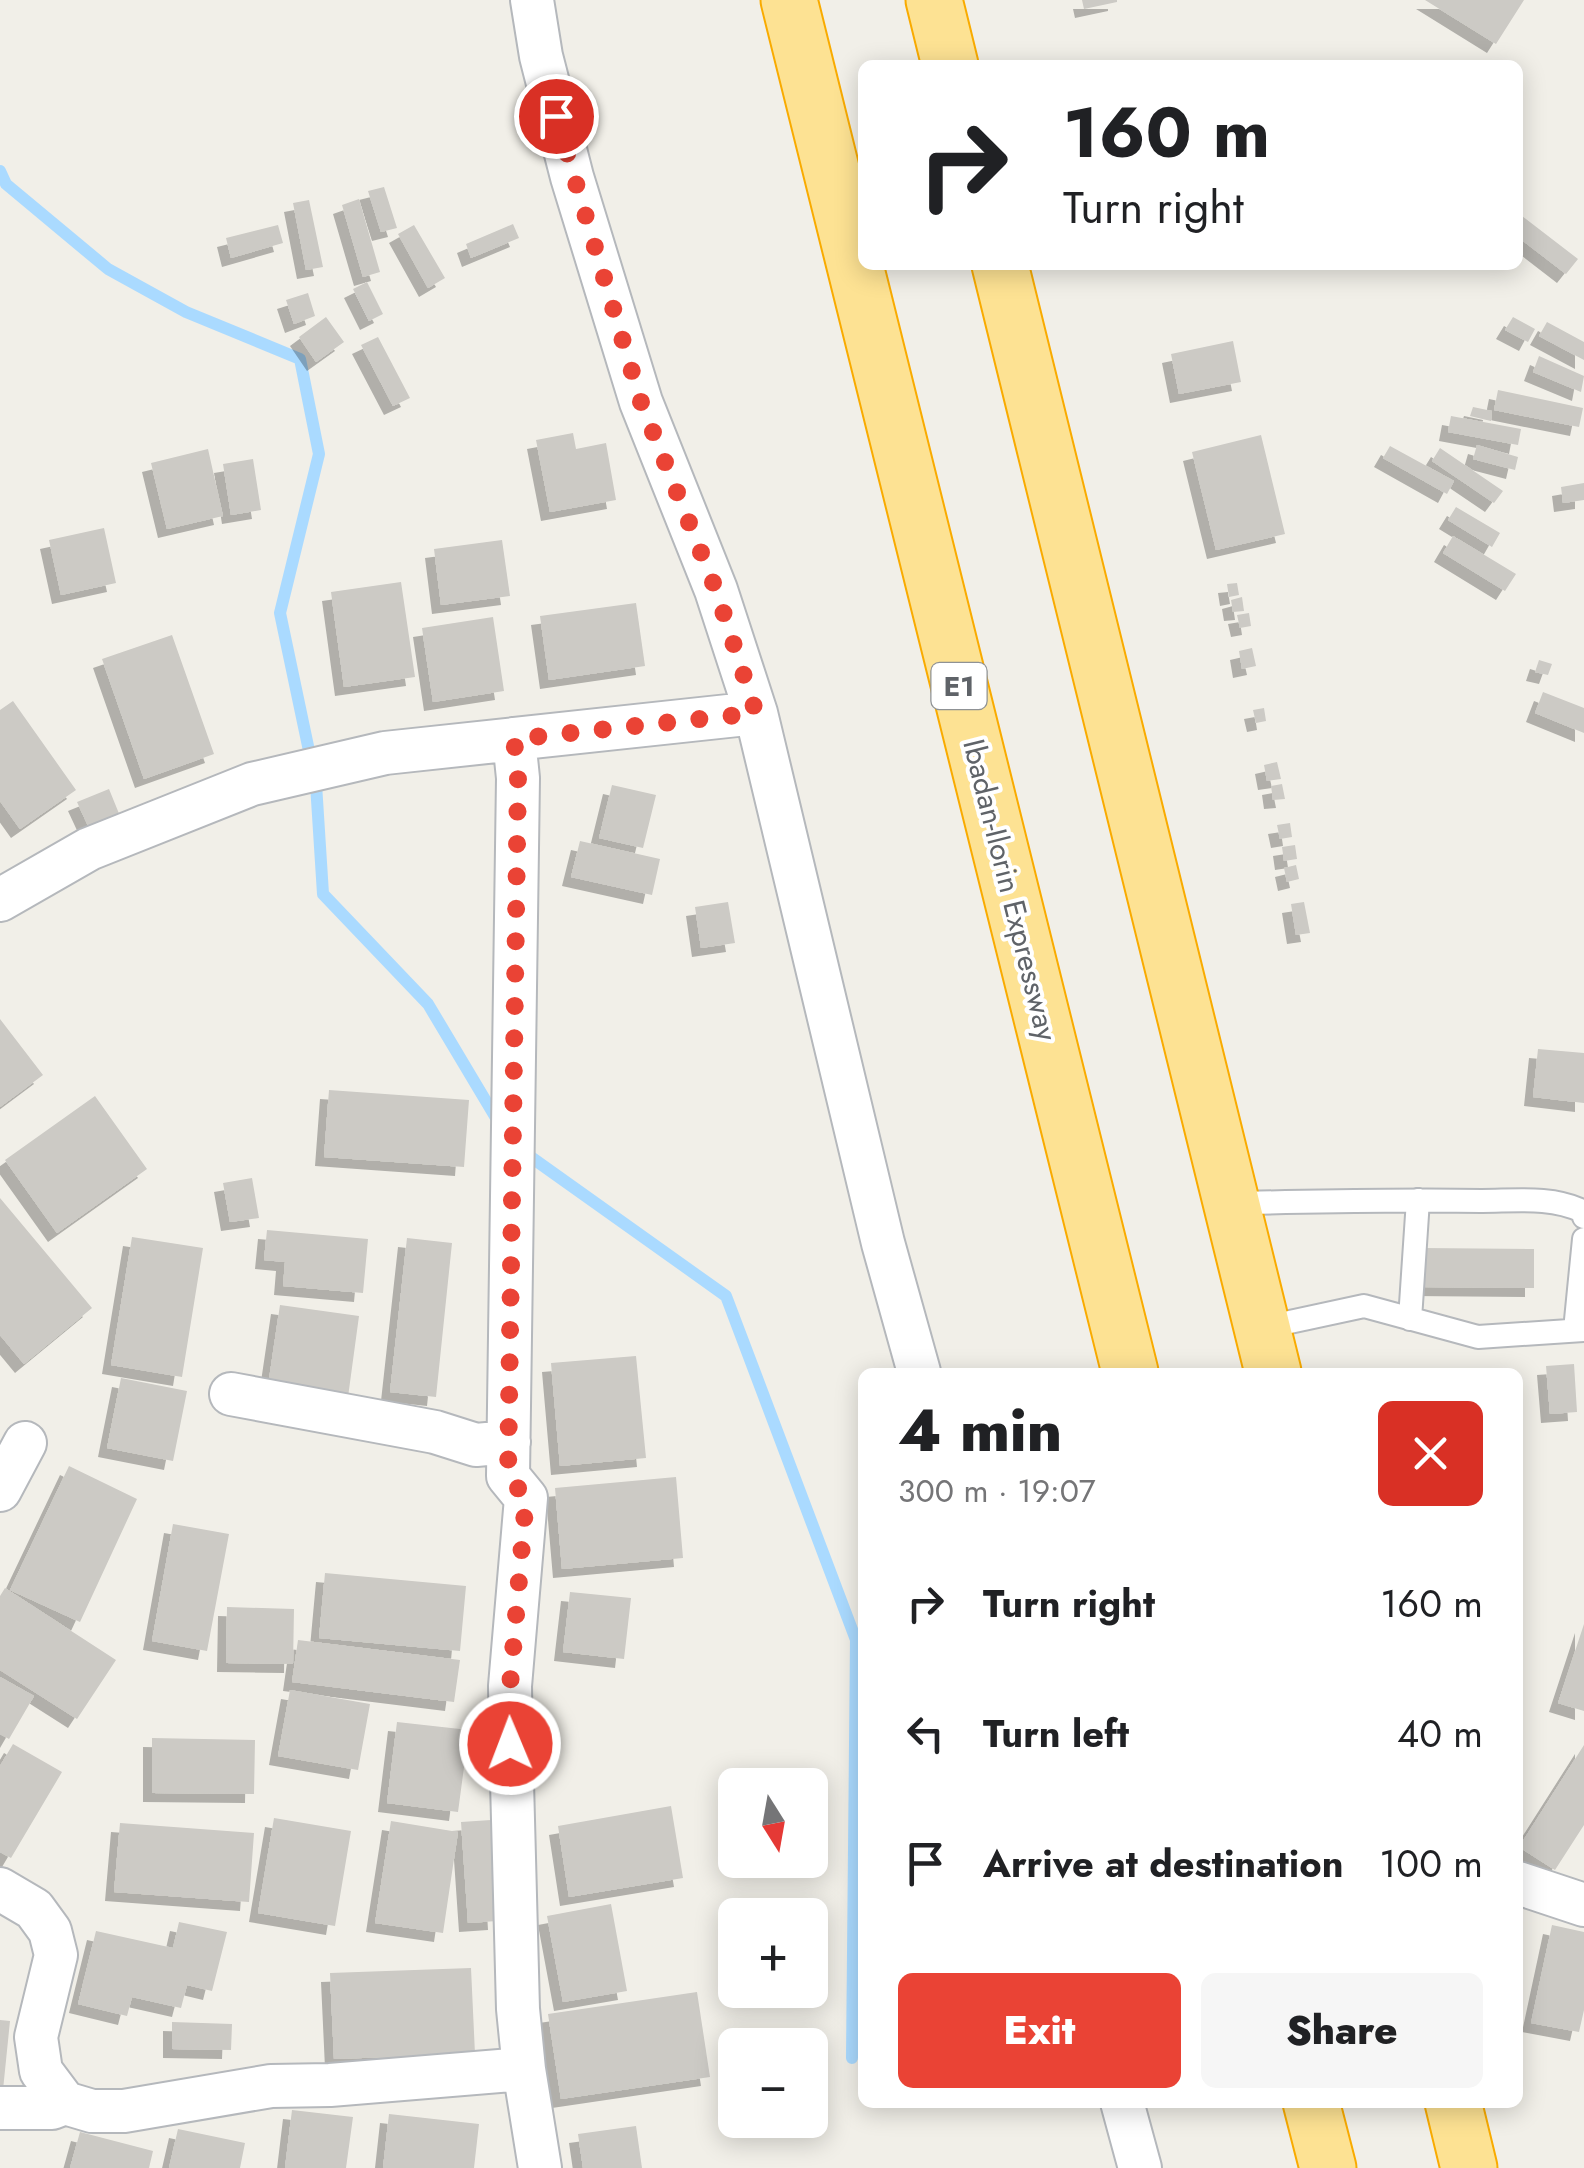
<!DOCTYPE html>
<meta charset="utf-8">
<style>
body{margin:0;font-family:Jost,sans-serif;background:#f6f6f6;color:#202124;height:100vh;display:flex;flex-direction:column;font-size:38px;white-space:nowrap}
*{box-sizing:border-box;margin:0}
p{font-size:32px;color:#757577}
.icon{flex:none;width:55px;height:55px;fill:none;stroke:currentColor;stroke-width:2;stroke-linecap:round;stroke-linejoin:round}
.map{position:relative;flex:1;overflow:hidden}
.panel{position:absolute;left:858px;top:1368px;width:665px;height:740px;display:flex;flex-direction:column;background:#fff;border-radius:15px;box-shadow:0 5px 25px #0003}
.panel>*{flex:none}
.top-card{position:absolute;left:858px;top:60px;width:665px;height:210px;border-radius:15px;box-shadow:0 5px 25px #0003;background:#fff;color:#202124;overflow:hidden}
.needle{width:65px;rotate:169deg}
.tools{position:absolute;left:718px;top:1768px;display:grid;gap:20px}
.tools a{display:grid;place-items:center;width:110px;height:110px;border-radius:15px;background:#fff;box-shadow:0 5px 25px #0003;font-size:50px}
.pin{position:absolute;display:grid;place-items:center;width:85px;height:85px;color:#fff;margin:-42px;border:5px solid #fff;border-radius:50%;box-shadow:0 2px 10px #0007}
.me{position:absolute;width:110px;margin:-55px;rotate:359deg;stroke-linejoin:round;filter:drop-shadow(0 0 8px #0008)}
.turn{display:flex;align-items:center;gap:35px;height:210px;padding:0 40px;font-size:45px}
.turn .icon{width:130px;height:130px;stroke-width:2.5}
.turn b{display:block;font-size:70px;line-height:85px}
.round{display:grid;place-items:center;flex:none;width:105px;height:105px;border-radius:15px;background:#f6f6f6}
.summary{display:flex;align-items:center;justify-content:space-between;height:170px;padding:0 40px}
h1{font-size:60px;font-weight:800;line-height:75px}
.button{display:flex;gap:20px;margin-top:auto;padding:20px 40px}
.button a{flex:1;height:115px;border-radius:15px;background:#ea4335;color:#fff;font-size:40px;font-weight:800;line-height:115px;text-align:center}
.button a+a{background:#f6f6f6;color:#202124}
ul{padding:0;list-style:none}
li{display:flex;align-items:center;gap:30px;height:130px;padding:0 40px}
li div{flex:1}
li b{display:block;font-size:38px}
li em{font-style:normal}
.map>svg:first-child{display:block}
.lines{fill:none;stroke-linecap:round;stroke-linejoin:round}
.stream{stroke:#aadaff;stroke-width:12}
.building{fill:#cccac5;filter:url(#shadow)}
.service-casing{stroke:#b5b8bc;stroke-width:26}
.minor-casing{stroke:#b5b8bc;stroke-width:46}
.motorway-casing{stroke:#f9ab00;stroke-width:59}
.service{stroke:#fff;stroke-width:22}
.minor{stroke:#fff;stroke-width:42}
.motorway{stroke:#fde293;stroke-width:55}
.route{stroke:#ea4335;stroke-width:18;stroke-dasharray:0 32.4}
.labels{text-anchor:middle;stroke-width:8;stroke-linejoin:round;paint-order:stroke}
.shield{fill:#fff;stroke:#8f9295;stroke-width:2.5}
.shield-label{font-size:28px;font-weight:bold;fill:#5f6368}
.street-label{font-size:30px;fill:#5f6368;stroke:#fff}
</style>
<div class="map">
<svg width="1584" height="2168" viewBox="0 0 1584 2168">
<defs>
<filter id="shadow"><feDropShadow dx="-9" dy="9" stdDeviation="0" flood-color="#0004"/></filter>
</defs>
<rect width="100%" height="100%" fill="#f1efe8"/>
<g class="lines">
<!-- stream -->
<path class="stream" d="M0,171L6,184L108,269L186,312L300,359L319,454L280,613L316,784L323,894L428,1004L499,1123
M521,1150L726,1296L856,1640L852,2058"/>
</g>
<!-- building -->
<path class="building" d="M1082,0H1117V2L1084,9Z
M1425,0H1524L1496,44Z
M384,187L397,228L381,232L368,191Z
M359,199L380,272L363,277L342,205Z
M309,200L323,267L306,270L293,203Z
M1518,213L1578,259L1566,274L1518,237Z
M513,224L519,238L471,258L466,244Z
M278,225L283,243L231,258L226,238Z
M414,225L445,278L428,288L398,234Z
M367,282L383,314L369,321L353,289Z
M308,293L315,316L294,324L286,300Z
M326,317L344,342L316,362L299,337Z
M1513,317L1535,329L1528,342L1505,330Z
M1547,322L1584,342V360L1539,336Z
M378,337L410,398L393,406L361,345Z
M1233,341L1241,382L1179,394L1171,354Z
M1539,356L1584,376L1581,392L1533,372Z
M1498,390L1583,408L1579,427L1494,410Z
M1473,407L1492,411L1491,421L1470,416Z
M1451,416L1521,429L1518,445L1448,432Z
M573,433L576,449L606,443L616,500L550,512L536,440Z
M1261,435L1285,534L1216,550L1192,452Z
M1477,445L1518,457L1515,470L1473,459Z
M1390,446L1454,481L1447,494L1383,458Z
M1440,448L1503,491L1494,503L1432,461Z
M208,449L223,516L167,529L151,463Z
M253,459L261,510L231,515L223,464Z
M1584,483V500L1563,503L1561,487Z
M1456,507L1500,533L1492,547L1448,520Z
M104,528L116,583L61,595L49,540Z
M1453,536L1516,574L1505,591L1443,553Z
M502,540L510,596L441,605L434,549Z
M401,582L415,677L344,687L331,592Z
M1237,583L1239,595L1229,597L1227,584Z
M1242,597L1244,611L1233,612L1231,600Z
M636,603L645,666L549,680L540,616Z
M1249,613L1251,626L1240,628L1237,615Z
M493,617L504,691L433,702L422,628Z
M172,635L214,754L144,779L102,659Z
M1252,648L1256,666L1242,669L1239,651Z
M1539,660L1552,664L1548,675L1535,672Z
M1543,692L1584,708V733L1535,713Z
M13,701L76,790L20,829L0,801V710Z
M1264,708L1266,721L1256,723L1253,710Z
M1277,762L1281,779L1267,781L1264,765Z
M1282,784L1285,799L1273,800L1271,786Z
M612,785L656,795L643,848L599,838Z
M109,789L120,816L90,830L77,802Z
M1290,823L1292,837L1280,839L1277,825Z
M580,841L660,859L652,895L571,877Z
M1295,845L1297,859L1284,861L1282,847Z
M1296,865L1299,879L1287,882L1284,868Z
M728,902L735,943L701,948L695,907Z
M1304,902L1310,933L1296,935L1291,904Z
M0,1019L43,1075L0,1107Z
M1538,1049L1584,1053V1103L1533,1097Z
M329,1090L469,1100L464,1167L324,1157Z
M95,1096L147,1169L57,1233L5,1160Z
M252,1178L259,1218L230,1222L223,1183Z
M0,1198L92,1308L24,1364L0,1335Z
M267,1230L368,1239L363,1293L283,1286L285,1262L264,1260Z
M132,1237L203,1248L182,1377L111,1365Z
M407,1238L452,1243L436,1397L390,1392Z
M1422,1248L1534,1249V1288L1421,1287Z
M280,1305L359,1316L348,1397L268,1386Z
M636,1356L646,1458L560,1466L551,1363Z
M1574,1364L1577,1412L1550,1414L1546,1366Z
M121,1378L187,1391L173,1461L107,1448Z
M69,1466L137,1499L80,1622L10,1590Z
M676,1477L683,1558L562,1569L555,1488Z
M173,1524L229,1534L207,1651L152,1641Z
M325,1573L466,1586L460,1651L319,1638Z
M5,1588L116,1660L77,1719L0,1670V1596Z
M570,1592L631,1598L624,1659L563,1652Z
M227,1607L294,1609L293,1664L226,1663Z
M1584,1624V1711L1558,1703Z
M298,1640L460,1660L454,1702L292,1682Z
M0,1677L34,1696L9,1739L0,1734Z
M290,1690L370,1704L358,1770L278,1756Z
M397,1722L469,1730L458,1812L387,1803Z
M152,1738L255,1740L254,1794L152,1793Z
M13,1744L62,1772L11,1858L0,1852V1766Z
M1584,1745V1825L1555,1870L1519,1847Z
M671,1806L683,1878L569,1897L558,1826Z
M274,1818L351,1831L335,1926L258,1913Z
M491,1820L497,1921L468,1923L461,1822Z
M391,1821L458,1832L443,1933L375,1923Z
M120,1823L254,1833L249,1902L114,1892Z
M611,1904L627,1991L563,2002L547,1916Z
M179,1922L227,1932L212,1991L187,1985L181,2008L132,1997L127,2016L78,2004L96,1931L173,1948Z
M1552,1925L1584,1932V2010L1579,2032L1531,2023Z
M471,1968L475,2054L334,2059L330,1973Z
M697,1992L710,2077L561,2099L548,2014Z
M0,2020L10,2021L3,2090H0Z
M172,2022L232,2024L231,2050L172,2049Z
M292,2110L353,2117L346,2168H285Z
M389,2114L479,2124L474,2168H383Z
M636,2126L642,2168H583L578,2134Z
M178,2129L245,2143L240,2168H169Z
M80,2132L153,2151L149,2168H70Z"/>
<g class="lines">
<defs>
<path id="service" d="M1231,1203C1315,1202 1398,1199 1482,1201C1514,1201 1552,1196 1582,1211L1584,1217
M1410,1319L1418,1200
M1262,1328L1364,1306L1478,1337L1584,1330
M1575,1330L1584,1239"/>
<path id="minor" d="M532,0L541,56L572,177L641,402L716,590L756,713L883,1243L919,1372
M514,739L518,778L508,1476L526,1498L510,1686L511,1744L518,2009L524,2069L540,2168
M0,900L89,849L252,784L385,753L756,713
M231,1394L435,1432L476,1445L509,1442
M0,1490L25,1443
M1518,1883L1584,1905
M0,1889L34,1909L50,1931L56,1955L36,2037L41,2071L65,2103L92,2111H124L271,2086L330,2085L524,2069
M1122,2102L1140,2168
M0,2108H52L65,2103"/>
<path id="motorway" d="M789,0L1130,1372
M934,0L950,65
M1000,265L1273,1372
M1311,2102L1328,2168
M1453,2102L1469,2168"/>
</defs>
<!-- service casing -->
<use href="#service" class="service-casing"/>
<!-- minor casing -->
<use href="#minor" class="minor-casing"/>
<!-- motorway casing -->
<use href="#motorway" class="motorway-casing"/>
<!-- service -->
<use href="#service" class="service"/>
<!-- minor -->
<use href="#minor" class="minor"/>
<!-- motorway -->
<use href="#motorway" class="motorway"/>
</g>
<g class="lines">
<!-- route -->
<path class="route" d="M510,1744V1686L526,1498L508,1476L518,778L514,739L756,713L716,590L641,402L556,116"/>
</g>
<g class="labels">
<!-- shield labels -->
<rect class="shield" x="931.5" y="663" width="55" height="46" rx="8"/>
<g class="shield-label">
<text x="959" y="696">E1</text>
</g>
<!-- street labels -->
<g class="street-label">
<text transform="translate(1010 890) rotate(76)" y="10">Ibadan-Ilorin Expressway</text>
</g>
</g>
</svg>
<div class="tools">
<a><svg class="needle" viewBox="-14 -14 28 28"><path d="M0-13l5 13h-10z" fill="#e53935"/><path d="M0 13l5-13h-10z" fill="#757577"/></svg></a>
<a>+</a>
<a>−</a>
</div>
<div class="pin" style="left:556px;top:116px;background:#d93025"><svg class="icon" aria-label="arrive" viewBox="0 0 24 24"><path d="M6 21V4h12l-3 4 3 4H6"/></svg></div>
<svg class="me" style="left:510px;top:1744px" viewBox="-20 -20 40 40"><circle r="17" fill="#ea4335" stroke="#fff" stroke-width="3"/><path d="M0-11L8 9 0 5-8 9z" fill="#fff"/></svg>
<div class="top-card">
<div class="turn"><svg class="icon" aria-label="right" viewBox="0 0 24 24"><path d="M7 20v-9h11M14 6l5 5-5 5"/></svg><div><b>160 m</b>Turn right</div></div>
</div>
<section class="panel">
<div class="summary"><div><h1>4 min</h1><p>300 m · 19:07</p></div><a class="round" style="background:#d93025;color:#fff"><svg class="icon" aria-label="close" viewBox="0 0 24 24"><path d="M6 6l12 12M18 6L6 18"/></svg></a></div>
<ul>
<li><svg class="icon" aria-label="right" viewBox="0 0 24 24"><path d="M7 20v-9h11M14 6l5 5-5 5"/></svg><div><b>Turn right</b></div><em>160 m</em></li>
<li><svg class="icon" aria-label="left" viewBox="0 0 24 24"><path d="M17 20v-9H6M10 6l-5 5 5 5"/></svg><div><b>Turn left</b></div><em>40 m</em></li>
<li><svg class="icon" aria-label="arrive" viewBox="0 0 24 24"><path d="M6 21V4h12l-3 4 3 4H6"/></svg><div><b>Arrive at destination</b></div><em>100 m</em></li>
</ul>
<div class="button"><a>Exit</a><a>Share</a></div>
</section>
</div>
